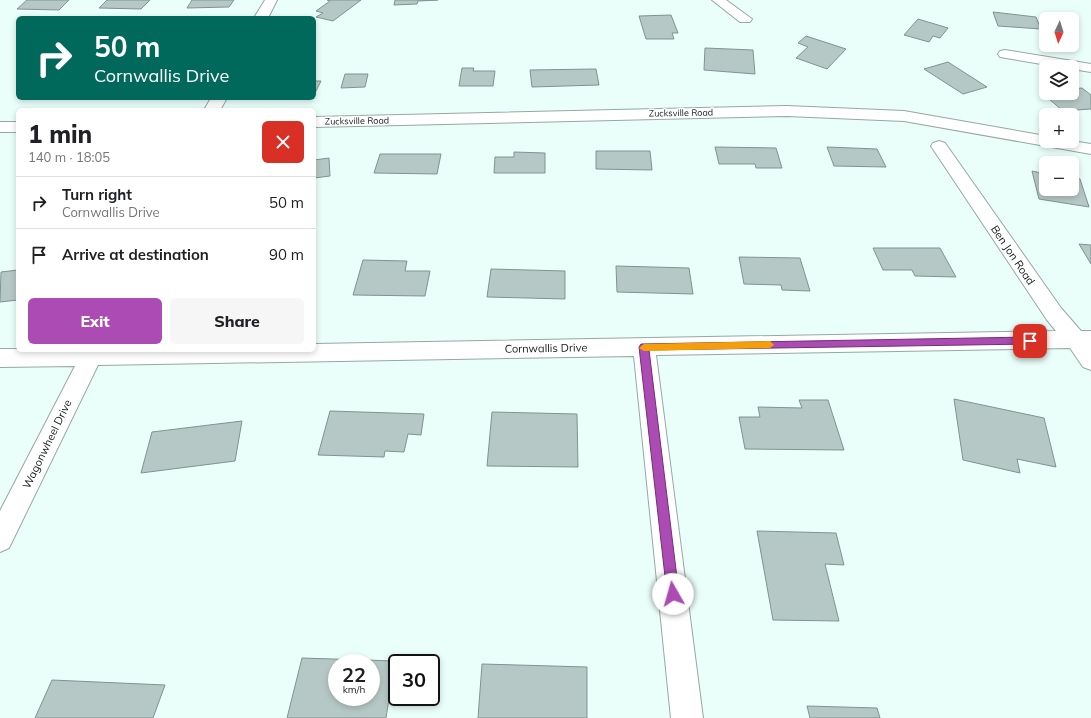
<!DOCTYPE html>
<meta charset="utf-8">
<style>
body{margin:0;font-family:Mulish,sans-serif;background:#f6f6f6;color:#202124;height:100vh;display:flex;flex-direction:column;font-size:15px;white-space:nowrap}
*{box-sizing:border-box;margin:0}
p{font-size:13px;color:#757577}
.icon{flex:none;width:22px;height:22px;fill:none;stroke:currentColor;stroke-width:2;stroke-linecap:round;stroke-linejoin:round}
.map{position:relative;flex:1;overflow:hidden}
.drawer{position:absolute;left:16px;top:108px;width:300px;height:244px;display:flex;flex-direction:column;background:#fff;border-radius:6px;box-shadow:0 2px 6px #0003}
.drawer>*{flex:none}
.guide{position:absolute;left:16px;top:16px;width:300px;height:84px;border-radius:6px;box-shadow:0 2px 6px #0003;background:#00695c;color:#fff;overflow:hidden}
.needle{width:26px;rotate:184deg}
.controls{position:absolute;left:1039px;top:12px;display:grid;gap:8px}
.controls a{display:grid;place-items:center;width:40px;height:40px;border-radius:6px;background:#fff;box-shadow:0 2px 6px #0003;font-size:20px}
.speed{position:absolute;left:328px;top:654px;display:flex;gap:8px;font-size:20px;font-weight:700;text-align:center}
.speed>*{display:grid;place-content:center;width:52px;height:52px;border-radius:50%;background:#fff;box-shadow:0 2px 6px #0003;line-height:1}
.speed small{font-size:10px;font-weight:400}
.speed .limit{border:2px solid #111;border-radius:6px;background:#fff;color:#111}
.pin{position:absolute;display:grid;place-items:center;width:34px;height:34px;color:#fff;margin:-17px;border-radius:8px;box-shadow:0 2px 6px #0006}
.me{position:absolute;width:44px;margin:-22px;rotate:353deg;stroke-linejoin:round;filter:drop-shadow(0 0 3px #0008)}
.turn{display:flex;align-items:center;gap:14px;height:84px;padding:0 12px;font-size:18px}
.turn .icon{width:52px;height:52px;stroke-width:2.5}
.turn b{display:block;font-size:28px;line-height:34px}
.round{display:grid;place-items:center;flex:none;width:42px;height:42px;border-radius:6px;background:#f6f6f6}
.summary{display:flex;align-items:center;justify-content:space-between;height:68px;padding:0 12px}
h1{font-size:24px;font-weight:800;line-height:30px}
.cta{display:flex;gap:8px;margin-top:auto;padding:8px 12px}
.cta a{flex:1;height:46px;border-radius:6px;background:#ac4bb3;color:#fff;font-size:16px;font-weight:800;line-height:46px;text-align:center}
.cta a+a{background:#f6f6f6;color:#202124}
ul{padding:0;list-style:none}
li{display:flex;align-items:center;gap:12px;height:52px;padding:0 12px;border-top:1px solid #e0e0e0}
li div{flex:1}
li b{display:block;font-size:15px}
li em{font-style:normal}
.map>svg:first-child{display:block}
.building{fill:#b6c8c5;stroke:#819390;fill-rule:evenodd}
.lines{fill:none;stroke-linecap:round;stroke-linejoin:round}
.minor-casing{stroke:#96a8a4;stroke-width:2}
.minor{fill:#fff;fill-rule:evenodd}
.route{fill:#ac4bb3;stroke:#703174}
.slow{fill:#f59e0b}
.labels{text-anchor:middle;stroke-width:3;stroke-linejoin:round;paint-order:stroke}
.far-street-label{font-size:9px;fill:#131a19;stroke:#fff}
.street-label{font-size:11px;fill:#131a19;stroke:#fff}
</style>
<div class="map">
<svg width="1091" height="718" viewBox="0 0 1091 718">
<rect width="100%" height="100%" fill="#eafefa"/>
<!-- building -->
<path class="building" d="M27,0H69L59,10L17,9Z
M107,0H150L141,9L99,8Z
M192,0H234L229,7L187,8Z
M327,0H361L333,21L316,17L323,13L316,11L330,1Z
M395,0H438L418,1L417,4L394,5Z
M993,12L1036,17L1041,29L998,26Z
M671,15L678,33H672L674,39H646L639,16Z
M918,19L948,28L940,38L933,36L929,42L904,35Z
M806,36L846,49L827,69L796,58L808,47L798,43Z
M705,48L753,50L755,74L704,70Z
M948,62L987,87L963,94L924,69Z
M462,68H474L473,71H495L493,86H459Z
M596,69L599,85L532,87L530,70Z
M345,74H368L365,87L341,88Z
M314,81H321L314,95Z
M1082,88L1091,95V109L1063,111L1041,92L1072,93V89Z
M715,147L776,148L782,168H756L755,164H719Z
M827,147L877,149L886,167L834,166Z
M596,151H650L652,170L596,169Z
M514,152L545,153V173H494L495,157H514Z
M380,154H441L437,174L374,173Z
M329,158L330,176L314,178V160Z
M1032,171L1046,174V189H1072V178L1080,179L1089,207L1039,199Z
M1079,244L1091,245V264Z
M873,248H940L956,277L915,276L912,270H883Z
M739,257L800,258L810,291L782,290L781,285L744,284Z
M363,260L407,261L405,271H430L425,296L353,295Z
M616,266L689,268L693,294L617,292Z
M491,269L565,271V299L487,297Z
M18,270V300L0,302L1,272Z
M954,399L1044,418L1056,467L1017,459L1020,473L963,460Z
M799,400H828L844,450L745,449L739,417H760L758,407L802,408Z
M330,411L424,414L421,435L408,434L404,452L385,451L384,457L318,455Z
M492,412L577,414L578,467L487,466Z
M242,421L235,461L141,473L152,432Z
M757,531L836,533L844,565L825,564L839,621L773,620Z
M302,658L395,661L386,718H287ZM337,663H371V697H337Z
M482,664L587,667V718H478Z
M52,680L165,685L153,718H35Z
M807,706L877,708L880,718H810Z"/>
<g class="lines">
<defs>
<path id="minor" d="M265,0H277L268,18H254Z
M712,0H726L752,19L750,22H740Z
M1005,50L1091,64V72L1072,69V67H1059L1000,57L998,54L1000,51Z
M211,98H227L220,110H204Z
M787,106L904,111L1046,136V141H1072L1091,144V154L904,121L787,116L314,127V117Z
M0,122H18V132H0Z
M939,141L945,143L1061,308L1081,331H1091V370L1083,367L1070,348L656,355L703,718H671L634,356L98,365L9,548L0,552V511L75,366L0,367V349L314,350V344L1056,331L1047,320L931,146L933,143Z"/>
</defs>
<!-- minor casing -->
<use href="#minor" class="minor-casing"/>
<!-- minor -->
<use href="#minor" class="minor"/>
</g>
<!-- route -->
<path class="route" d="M1030,337L1035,341L1030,344L649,350L679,594L677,598L673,600L669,598L667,594L639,347L641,344Z"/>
<!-- slow -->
<path class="slow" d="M770,341L774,345L770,348L644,351L639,348L644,344Z"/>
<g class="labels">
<!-- far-street labels -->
<g class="far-street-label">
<text transform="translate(681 113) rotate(-1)" y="3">Zucksville Road</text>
<text transform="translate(357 121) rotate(-1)" y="3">Zucksville Road</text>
</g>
<!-- street labels -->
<g class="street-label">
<text transform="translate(1013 255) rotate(56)" y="4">Ben Jon Road</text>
<text transform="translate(546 348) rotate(-1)" y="4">Cornwallis Drive</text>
<text transform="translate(47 444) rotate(-64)" y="4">Wagonwheel Drive</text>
</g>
</g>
</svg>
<div class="controls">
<a><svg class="needle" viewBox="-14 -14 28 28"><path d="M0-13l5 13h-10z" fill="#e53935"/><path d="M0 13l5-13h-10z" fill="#757577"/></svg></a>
<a><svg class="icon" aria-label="layers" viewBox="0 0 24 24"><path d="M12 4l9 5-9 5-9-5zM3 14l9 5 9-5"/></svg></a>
<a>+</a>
<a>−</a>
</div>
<div class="speed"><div>22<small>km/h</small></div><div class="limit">30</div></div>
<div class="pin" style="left:1030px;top:341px;background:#d93025"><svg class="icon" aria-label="arrive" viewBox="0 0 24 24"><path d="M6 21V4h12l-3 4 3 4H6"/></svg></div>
<svg class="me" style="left:673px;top:594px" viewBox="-20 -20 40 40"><circle r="19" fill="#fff"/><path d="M0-13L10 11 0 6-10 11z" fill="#ac4bb3"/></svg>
<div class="guide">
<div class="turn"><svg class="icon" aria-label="right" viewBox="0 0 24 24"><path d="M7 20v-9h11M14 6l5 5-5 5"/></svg><div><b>50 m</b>Cornwallis Drive</div></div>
</div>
<section class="drawer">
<div class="summary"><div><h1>1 min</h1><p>140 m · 18:05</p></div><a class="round" style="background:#d93025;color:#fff"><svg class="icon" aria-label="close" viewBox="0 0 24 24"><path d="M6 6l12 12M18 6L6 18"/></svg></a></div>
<ul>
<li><svg class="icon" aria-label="right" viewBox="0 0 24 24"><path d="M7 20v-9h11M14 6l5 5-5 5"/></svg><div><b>Turn right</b><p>Cornwallis Drive</p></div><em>50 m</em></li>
<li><svg class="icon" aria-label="arrive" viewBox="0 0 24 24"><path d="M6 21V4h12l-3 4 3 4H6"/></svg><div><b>Arrive at destination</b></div><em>90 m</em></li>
</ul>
<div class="cta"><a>Exit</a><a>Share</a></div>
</section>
</div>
